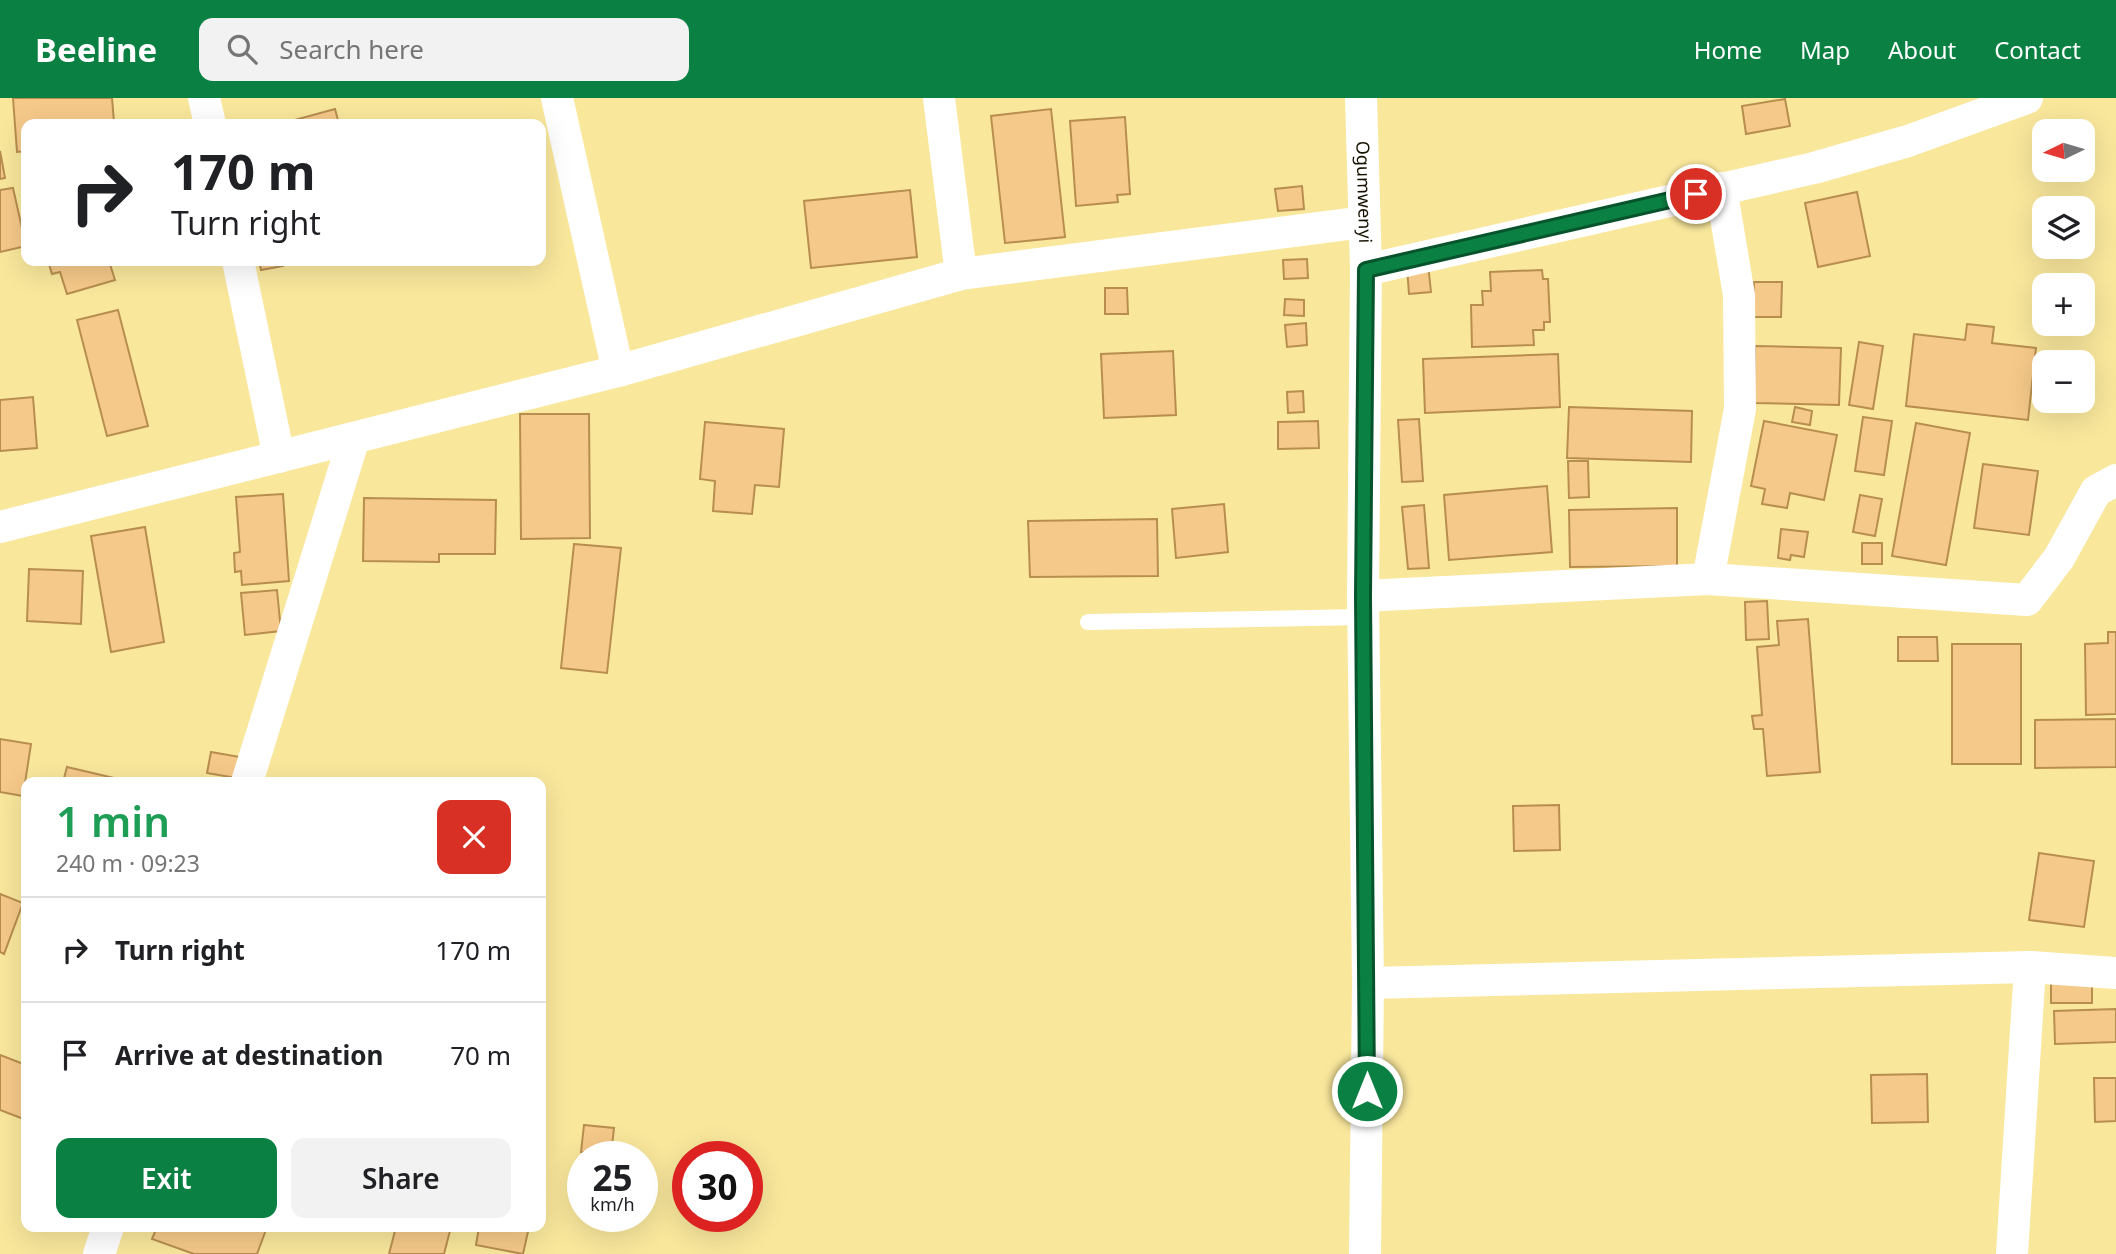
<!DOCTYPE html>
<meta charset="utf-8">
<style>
body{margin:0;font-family:"Noto Sans",sans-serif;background:#f2f2f2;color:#202124;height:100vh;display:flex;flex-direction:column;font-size:26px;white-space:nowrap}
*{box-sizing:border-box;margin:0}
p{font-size:23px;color:#757577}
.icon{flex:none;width:38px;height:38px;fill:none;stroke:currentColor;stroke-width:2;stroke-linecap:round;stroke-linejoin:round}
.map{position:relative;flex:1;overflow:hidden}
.panel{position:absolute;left:21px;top:679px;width:525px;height:455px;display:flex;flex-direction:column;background:#fff;border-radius:14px;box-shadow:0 7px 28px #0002}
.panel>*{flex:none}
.banner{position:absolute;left:21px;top:21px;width:525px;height:147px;border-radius:14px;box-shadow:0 7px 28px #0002;background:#fff;color:#202124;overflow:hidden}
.needle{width:46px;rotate:265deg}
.buttons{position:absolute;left:2032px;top:21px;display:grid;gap:14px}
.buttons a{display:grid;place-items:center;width:63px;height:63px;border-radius:14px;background:#fff;box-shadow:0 7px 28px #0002;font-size:35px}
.speed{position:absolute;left:567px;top:1043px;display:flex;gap:14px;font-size:35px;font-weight:700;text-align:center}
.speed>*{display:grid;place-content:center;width:91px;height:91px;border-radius:50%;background:#fff;box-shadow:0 7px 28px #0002;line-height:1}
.speed small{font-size:18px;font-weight:400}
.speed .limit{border:10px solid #d22;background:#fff;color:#111}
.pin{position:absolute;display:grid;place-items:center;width:60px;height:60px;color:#fff;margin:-30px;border:4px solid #fff;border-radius:50%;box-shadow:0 2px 7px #0007}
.me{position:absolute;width:77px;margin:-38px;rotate:0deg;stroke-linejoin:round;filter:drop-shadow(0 0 5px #0008)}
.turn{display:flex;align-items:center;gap:24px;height:147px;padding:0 35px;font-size:32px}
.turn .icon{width:91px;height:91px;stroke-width:2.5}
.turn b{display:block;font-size:49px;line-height:60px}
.round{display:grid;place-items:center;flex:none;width:74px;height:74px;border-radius:14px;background:#f2f2f2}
.overview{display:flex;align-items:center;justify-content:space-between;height:119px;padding:0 35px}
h1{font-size:42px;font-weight:600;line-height:52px;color:#1e9e55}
.primary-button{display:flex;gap:14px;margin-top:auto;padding:14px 35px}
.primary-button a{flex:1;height:80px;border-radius:14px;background:#0b8043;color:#fff;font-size:28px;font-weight:600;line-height:80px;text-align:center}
.primary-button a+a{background:#f2f2f2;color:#202124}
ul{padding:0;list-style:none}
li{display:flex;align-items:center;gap:21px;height:105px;padding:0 35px;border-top:2px solid #e0e0e0}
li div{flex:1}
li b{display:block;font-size:26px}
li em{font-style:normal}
header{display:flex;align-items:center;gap:42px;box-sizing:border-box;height:98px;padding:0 35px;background:#0b8043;color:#fff}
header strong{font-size:33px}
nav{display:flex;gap:38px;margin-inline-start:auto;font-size:24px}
.search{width:490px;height:63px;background:#f2f2f2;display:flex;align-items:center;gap:18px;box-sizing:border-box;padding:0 24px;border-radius:14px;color:#757577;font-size:26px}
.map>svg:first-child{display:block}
.building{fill:#f5c989;stroke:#b88e4f;stroke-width:2}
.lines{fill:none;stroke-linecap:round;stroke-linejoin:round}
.lane{stroke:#fff;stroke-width:16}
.street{stroke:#fff;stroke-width:32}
.route-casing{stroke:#07532c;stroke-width:18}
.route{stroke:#0b8043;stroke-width:12}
.labels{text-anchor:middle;stroke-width:5;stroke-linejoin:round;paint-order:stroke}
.street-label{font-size:18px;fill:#171200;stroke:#f9e79c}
</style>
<header>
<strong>Beeline</strong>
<div class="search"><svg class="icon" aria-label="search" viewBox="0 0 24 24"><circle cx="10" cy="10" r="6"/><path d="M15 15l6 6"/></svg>Search here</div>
<nav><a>Home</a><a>Map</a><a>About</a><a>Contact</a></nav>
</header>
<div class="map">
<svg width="2116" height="1156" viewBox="0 0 2116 1156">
<rect width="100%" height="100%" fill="#f9e79c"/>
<!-- building -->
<path class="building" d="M13,0H112L114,24L26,26V53L17,54Z
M1785,1L1790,28L1746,36L1742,8Z
M335,11L339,26H280Z
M1051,11L1065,139L1005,145L991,18Z
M1125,19L1130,96L1117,97L1118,104L1076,108L1070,23Z
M0,53L5,80L0,81Z
M1302,88L1304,111L1278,113L1275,91Z
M13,90L26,148L0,154V92Z
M910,92L917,159L811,170L804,103Z
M1857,94L1870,158L1818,169L1805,105Z
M1307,161L1308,180L1284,181L1283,162Z
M48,163H109L115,182L67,196L60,174L52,176Z
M259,163H282L283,168L261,172Z
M1428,166L1431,194L1409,196L1407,169Z
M1542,172L1543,181H1548L1550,224H1544V232H1533L1534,247L1472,249L1471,207H1483L1482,193H1491L1490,174Z
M1754,184H1782L1781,219H1753Z
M1105,190H1127L1128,216H1105Z
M1285,201L1304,202V218L1284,217Z
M118,212L148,328L107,338L77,222Z
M1306,225L1307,247L1287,249L1285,227Z
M1967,226L1994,229L1992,245L2036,250L2028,322L1906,308L1914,236L1965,242Z
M1859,244L1883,248L1873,311L1849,307Z
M1755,248L1841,250L1839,307L1754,305Z
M1173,253L1176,317L1104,320L1101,256Z
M1558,256L1560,309L1425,315L1423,261Z
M1303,293L1304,314L1288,315L1287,294Z
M33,299L37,350L0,353V302Z
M1569,309L1692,313L1691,364L1567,360Z
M1795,309L1812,313L1810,327L1792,324Z
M520,316H589L590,440L521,441Z
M1863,319L1892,323L1884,377L1855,373Z
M1419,321L1423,383L1402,384L1398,322Z
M1318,323L1319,350L1278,351V324Z
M1764,323L1837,337L1824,402L1790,395L1787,410L1762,406L1765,391L1751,388Z
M705,324L784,331L779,389L755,387L752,416L713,413L715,383L700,381Z
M1916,325L1970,335L1946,467L1892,458Z
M1568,363H1588L1589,399L1569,400Z
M1983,366L2038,373L2029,437L1974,430Z
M1547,388L1552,454L1449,462L1444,397Z
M283,396L289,483L242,487L241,473L235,474L234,455L240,454L236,399Z
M1860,397L1882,401L1875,438L1853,434Z
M364,400L496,402L495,456H439V464L363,463Z
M1224,406L1228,454L1176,460L1172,411Z
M1424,407L1429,470L1408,471L1402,409Z
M1677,410V468L1570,469L1569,412Z
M1157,421L1158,478L1030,479L1028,423Z
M145,429L164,544L111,554L91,438Z
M1781,431L1808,434L1804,459L1791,457L1790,462L1778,460Z
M1862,445H1882V466H1862Z
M574,446L621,450L607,575L561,570Z
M29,471L83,473L81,526L27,523Z
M277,492L281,533L245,537L241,495Z
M1767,503L1769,541L1746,542L1745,504Z
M1808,521L1820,674L1767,678L1763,631H1754L1752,618L1762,617L1757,549L1779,547L1777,523Z
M2108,534H2116V616L2086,617L2085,546L2108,545Z
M1898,539H1937L1938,563H1898Z
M1952,546H2021V666H1952Z
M2116,621V669L2035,670V622Z
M0,641L31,646L23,698L0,694Z
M211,654L240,659L236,680L207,675Z
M67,669L131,684H63Z
M1559,707L1560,752L1514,753L1513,708Z
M2039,755L2094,763L2084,829L2029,822Z
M0,796L23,805L4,856L0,854Z
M2051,883H2092V905H2051Z
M2116,911V944L2055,946L2054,913Z
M0,957L26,967V1022L0,1012Z
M1927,976L1928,1024L1872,1025L1871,977Z
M2094,980H2116V1023L2095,1024Z
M584,1027L614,1030L611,1057L581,1054Z
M157,1129H267L257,1156H194L152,1141Z
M396,1129H451L444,1156H389Z
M479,1129H529L523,1156L476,1147Z"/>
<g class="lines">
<!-- lane -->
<path class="lane" d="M1088,524L1363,519"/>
<!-- street -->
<g class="street">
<path d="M204,0L210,26"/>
<path d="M557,0L618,273"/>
<path d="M939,0L961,176"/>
<path id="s1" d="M1361,0L1366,172L1363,498L1368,885L1365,1156"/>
<path d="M238,163L279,359"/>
<path d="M1366,172L1814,70L1908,43L2027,0"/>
<path d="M0,429L618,273L961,176L1364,124"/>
<path d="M1708,481L1740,311L1739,197L1721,90"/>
<path d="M1363,498L1708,481L2027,502L2059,460L2096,393L2116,382"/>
<path d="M247,684L354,340"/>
<path d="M1368,885L2030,869L2116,875"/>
<path d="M99,1156L108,1129"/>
<path d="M2012,1156L2030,869"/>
</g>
</g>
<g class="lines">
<defs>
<path id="route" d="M1367,993L1363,498L1366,172L1696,96"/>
</defs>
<!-- route casing -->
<use href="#route" class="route-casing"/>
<!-- route -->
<use href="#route" class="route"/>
</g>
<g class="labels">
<!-- street labels -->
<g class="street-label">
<text dy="6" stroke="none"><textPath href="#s1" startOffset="94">Ogumwenyi</textPath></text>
</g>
</g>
</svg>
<div class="buttons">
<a><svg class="needle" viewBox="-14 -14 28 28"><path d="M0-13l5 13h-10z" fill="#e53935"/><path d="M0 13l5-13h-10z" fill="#757577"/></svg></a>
<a><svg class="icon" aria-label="layers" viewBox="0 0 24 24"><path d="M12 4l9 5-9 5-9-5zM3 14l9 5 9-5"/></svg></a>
<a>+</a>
<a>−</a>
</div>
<div class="speed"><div>25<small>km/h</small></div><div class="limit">30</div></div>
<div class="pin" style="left:1696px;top:96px;background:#d93025"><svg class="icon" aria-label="arrive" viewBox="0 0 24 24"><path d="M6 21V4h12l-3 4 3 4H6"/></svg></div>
<svg class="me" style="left:1367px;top:993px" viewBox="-20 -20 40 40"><circle r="17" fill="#0b8043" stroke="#fff" stroke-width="3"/><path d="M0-11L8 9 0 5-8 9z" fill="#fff"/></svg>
<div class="banner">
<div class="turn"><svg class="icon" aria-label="right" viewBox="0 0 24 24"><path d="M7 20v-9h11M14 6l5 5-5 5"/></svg><div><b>170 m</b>Turn right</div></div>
</div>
<section class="panel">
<div class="overview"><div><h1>1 min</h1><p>240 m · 09:23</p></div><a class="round" style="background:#d93025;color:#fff"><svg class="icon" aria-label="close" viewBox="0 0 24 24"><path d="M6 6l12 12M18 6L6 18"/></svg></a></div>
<ul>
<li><svg class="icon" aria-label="right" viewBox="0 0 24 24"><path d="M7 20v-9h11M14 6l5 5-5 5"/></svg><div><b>Turn right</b></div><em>170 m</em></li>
<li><svg class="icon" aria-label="arrive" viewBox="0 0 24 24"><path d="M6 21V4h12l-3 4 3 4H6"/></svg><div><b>Arrive at destination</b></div><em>70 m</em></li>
</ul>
<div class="primary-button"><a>Exit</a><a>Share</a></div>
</section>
</div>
